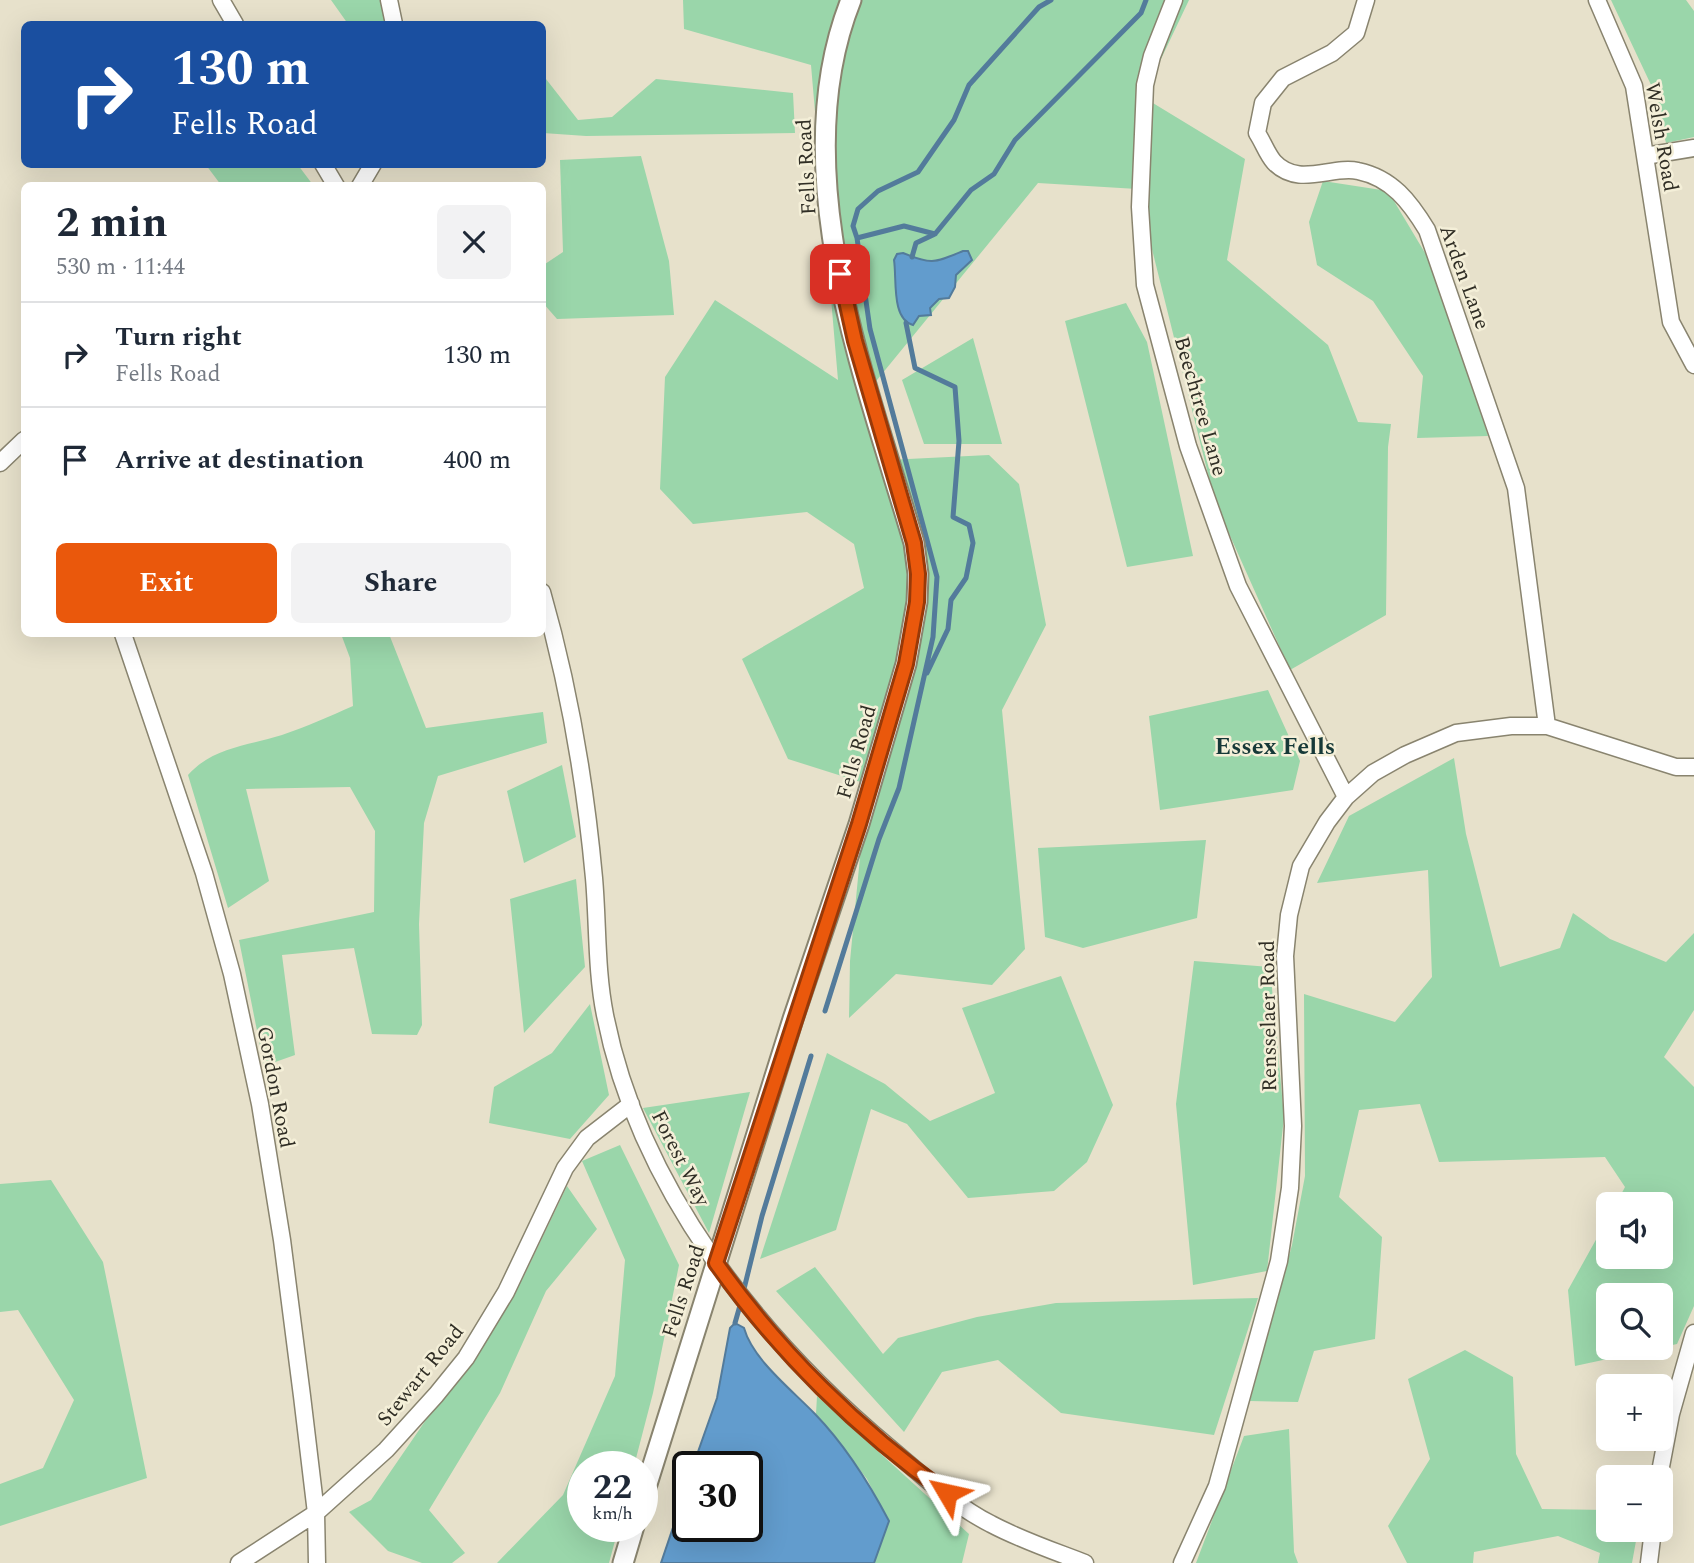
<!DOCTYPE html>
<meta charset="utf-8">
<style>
body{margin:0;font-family:Spectral,serif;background:#f2f2f3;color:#1f2937;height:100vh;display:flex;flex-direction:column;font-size:26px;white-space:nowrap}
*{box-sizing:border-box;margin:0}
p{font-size:23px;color:#747a83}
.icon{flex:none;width:38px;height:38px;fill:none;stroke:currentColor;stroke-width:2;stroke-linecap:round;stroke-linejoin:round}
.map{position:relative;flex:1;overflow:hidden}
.drawer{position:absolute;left:21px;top:182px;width:525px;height:455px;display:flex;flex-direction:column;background:#fff;border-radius:10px;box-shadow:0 7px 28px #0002}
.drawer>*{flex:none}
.hud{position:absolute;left:21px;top:21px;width:525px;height:147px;border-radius:10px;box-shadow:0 7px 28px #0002;background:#1a4fa0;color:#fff;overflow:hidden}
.controls{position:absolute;left:1596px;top:1192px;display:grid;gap:14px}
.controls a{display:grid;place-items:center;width:77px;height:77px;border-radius:10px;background:#fff;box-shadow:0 7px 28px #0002;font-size:35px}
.speed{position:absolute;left:567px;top:1451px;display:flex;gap:14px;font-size:35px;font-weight:700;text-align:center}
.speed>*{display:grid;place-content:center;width:91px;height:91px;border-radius:50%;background:#fff;box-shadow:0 7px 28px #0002;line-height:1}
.speed small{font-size:18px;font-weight:400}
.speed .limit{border:4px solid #111;border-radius:10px;background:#fff;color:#111}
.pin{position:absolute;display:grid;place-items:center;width:60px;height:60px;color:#fff;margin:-30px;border-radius:14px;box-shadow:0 4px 10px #0006}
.me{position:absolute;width:77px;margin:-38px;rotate:306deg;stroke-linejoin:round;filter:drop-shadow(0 0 5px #0008)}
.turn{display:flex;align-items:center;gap:24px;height:147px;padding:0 35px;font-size:32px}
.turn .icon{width:91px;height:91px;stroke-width:2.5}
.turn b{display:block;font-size:49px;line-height:60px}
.round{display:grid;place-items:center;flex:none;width:74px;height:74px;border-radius:10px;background:#f2f2f3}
.headline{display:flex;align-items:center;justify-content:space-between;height:119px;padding:0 35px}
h1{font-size:42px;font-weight:700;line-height:52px}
.cta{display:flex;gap:14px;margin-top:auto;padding:14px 35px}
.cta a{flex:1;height:80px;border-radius:10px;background:#ea580c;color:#fff;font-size:28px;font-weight:700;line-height:80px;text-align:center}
.cta a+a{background:#f2f2f3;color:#1f2937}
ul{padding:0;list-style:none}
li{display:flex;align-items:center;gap:21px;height:105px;padding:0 35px;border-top:2px solid #e0e1e3}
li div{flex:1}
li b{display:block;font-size:26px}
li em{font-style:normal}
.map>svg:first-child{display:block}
.green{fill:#9ad6aa;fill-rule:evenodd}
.water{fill:#629ccd;stroke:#537b9b;stroke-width:2}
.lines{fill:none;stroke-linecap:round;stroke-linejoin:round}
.stream{stroke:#537b9b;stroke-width:5}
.minor-casing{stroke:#89846f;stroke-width:19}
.tertiary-casing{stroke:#89846f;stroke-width:23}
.minor{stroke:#fff;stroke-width:16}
.tertiary{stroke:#fff;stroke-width:19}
.route-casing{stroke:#983908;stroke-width:18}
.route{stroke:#ea580c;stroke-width:12}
.labels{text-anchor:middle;stroke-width:5;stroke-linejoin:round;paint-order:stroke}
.street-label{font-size:21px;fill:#302e25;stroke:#f4efd8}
.quarter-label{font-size:24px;font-weight:bold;fill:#163938;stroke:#f4efd8}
</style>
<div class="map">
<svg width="1694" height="1563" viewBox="0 0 1694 1563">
<rect width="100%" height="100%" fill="#e7e1cb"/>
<!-- green -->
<path class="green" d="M331,0H391L389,24H348Z
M683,0H1189L1143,97L1245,159L1227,260L1328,345L1358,422L1391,424L1388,447L1386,615L1290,670L1215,502L1137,189L1038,183L868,391L888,460L989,455L1019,484L1046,625L1002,710L1025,949L992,985L896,974L849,1018L850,961L867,784L788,759L742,659L864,588L854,544L807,512L693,524L660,489L665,377L715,300L838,380L811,65L684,29Z
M1611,0H1686L1694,11V137L1666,143L1652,87Z
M543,79H546L578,120L612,117L656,79L793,93L795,133L586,136L543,133Z
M641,156L669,261L674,315L557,319L543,303L542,266L563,252L560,160Z
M206,165H298L313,185H221Z
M1323,181L1388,191L1437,273L1488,436L1417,438L1423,376L1373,301L1317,265L1309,222Z
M1126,303L1147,342L1193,556L1127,567L1065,321Z
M973,338L1002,444H924L902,380Z
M341,634H389L426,728L543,712L547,743L438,776L424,823L419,924L422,1025L417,1035L372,1034L354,948L282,955L295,1055L264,1066L239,940L374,912L375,831L350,787L246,789L269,881L228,908L188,775C213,747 247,746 282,735C306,727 330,716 353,706L350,658Z
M1268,690L1300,761L1293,790L1160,810L1149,716Z
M1454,758L1466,834L1500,967L1560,948L1573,913L1610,939L1666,962L1694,933V1010L1664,1057L1694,1087V1306L1677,1344L1575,1366L1568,1290L1608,1218V1256H1661V1204H1616L1625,1187L1605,1157L1439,1162L1420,1104L1359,1110L1339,1197L1382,1237L1375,1339L1314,1351L1298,1402L1250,1401L1292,1245L1305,1176L1304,994L1395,1022L1432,977L1428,870L1317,883L1349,816ZM1608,1295H1661V1348H1608Z
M562,765L576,837L524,863L507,791Z
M1206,840L1197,918L1083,948L1045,937L1038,848Z
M576,879L585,967L524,1033L510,899Z
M1194,961L1270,967L1284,1117L1267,1271L1193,1285L1176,1104Z
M1061,976L1113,1105L1087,1162L1054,1191L968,1198L907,1124L871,1109L836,1230L760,1259L827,1053L885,1084L930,1121L995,1093L962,1008Z
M590,1004L609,1095L570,1139L489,1123L494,1087L552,1053Z
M750,1092L709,1233L643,1108Z
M620,1145L679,1265L653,1393L634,1466H583V1526H619L609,1563H497L563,1495L615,1376L625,1260L582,1161Z
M51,1180L103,1262L147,1478L0,1526V1484L43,1468L74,1400L18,1310L0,1312V1184Z
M567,1186L597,1229L546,1291L500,1393L429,1510L465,1553L452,1563H422L388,1551L349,1512L371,1500L522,1280Z
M815,1267L883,1354L898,1338L977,1317L1056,1303L1258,1298L1214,1435L1061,1413L998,1360L942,1372L904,1432L776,1291Z
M1465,1350L1513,1377L1516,1454L1542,1509L1608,1510V1530H1638L1632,1563H1598L1600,1553L1558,1536L1474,1552L1473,1563H1407L1388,1526L1430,1459L1408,1379Z
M817,1396L969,1534L962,1563H874L888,1521L867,1479L816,1414Z
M1289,1429L1294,1552L1298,1563H1196L1244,1436Z"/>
<!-- water -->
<path class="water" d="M963,251H968L972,260L956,275L955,287L949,298L939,299L930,308L931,315L919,316L913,325C891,319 897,279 894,260L897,254L903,253C932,265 934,263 963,251Z
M735,1323L744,1328C753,1360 792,1390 815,1414C845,1445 869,1483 889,1521L874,1563H661L688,1483V1526H747V1466H693L717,1398L730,1328Z"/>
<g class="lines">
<!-- stream -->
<path class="stream" d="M857,238L853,226L858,209L878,191L918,172L954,120L969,85L1039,7L1051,0
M912,257L916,243L935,234
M906,323L915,368L955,387L959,441L953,517L969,525L973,543L966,578L951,600L948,629L927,673
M825,1011L879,839L899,788L933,637L937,577L870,329L857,238L904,226L935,234L971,190L994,174L1015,140L1141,13L1146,0
M743,1293L762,1216L811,1056
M735,1323L741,1302"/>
<defs>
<path id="minor" d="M221,0L235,24
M389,0L394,24
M1174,0L1152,56L1145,85L1140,207L1145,285L1188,446L1238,586L1346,797
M1366,0L1356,33L1332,53L1283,78L1263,103L1257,133C1263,142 1267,154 1274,162C1298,188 1332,165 1358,171C1392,178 1410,202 1427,230L1516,488L1547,726
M1597,0L1634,86L1671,322L1694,365
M1645,156L1694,148
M323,164L336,186
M360,186L373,164
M0,463L24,440
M542,592C569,686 585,780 594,878C598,924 596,970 605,1015C639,1188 759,1339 891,1449C922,1475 955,1506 991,1524C1021,1540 1054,1551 1085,1563
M123,634L204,873L232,974L260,1104L282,1240L302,1396L316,1513L317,1563
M1659,1477L1671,1414L1694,1333
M239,1563L316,1513L386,1450L436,1395L466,1358L506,1292L565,1168L587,1138L631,1104
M1182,1563L1217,1486L1279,1261L1290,1188L1293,1126L1285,956L1289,915L1301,866L1327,822L1346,797L1373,773L1405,755L1456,733L1511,726H1547L1676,767H1694
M1649,1563L1653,1530"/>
<path id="tertiary" d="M642,1500L793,1019L859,824L906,664L917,602L918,574L914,543C865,377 783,170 851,0
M623,1563L634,1526"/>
</defs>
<!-- minor casing -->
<use href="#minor" class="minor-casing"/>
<!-- tertiary casing -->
<use href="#tertiary" class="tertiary-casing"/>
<!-- minor -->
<use href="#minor" class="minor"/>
<!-- tertiary -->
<use href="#tertiary" class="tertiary"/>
</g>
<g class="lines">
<defs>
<path id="route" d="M840,274L855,341L914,543L918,574L917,602L906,664L859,824L716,1263C778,1351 859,1431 947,1493"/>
</defs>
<!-- route casing -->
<use href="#route" class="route-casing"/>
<!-- route -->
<use href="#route" class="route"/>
</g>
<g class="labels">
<!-- street labels -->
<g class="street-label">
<text transform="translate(1662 137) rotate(80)" y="7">Welsh Road</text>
<text transform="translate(806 167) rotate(-93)" y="7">Fells Road</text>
<text transform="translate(1465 277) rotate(70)" y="7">Arden Lane</text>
<text transform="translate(1201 406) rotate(74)" y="7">Beechtree Lane</text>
<text transform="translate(856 752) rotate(-74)" y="7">Fells Road</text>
<text transform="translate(1268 1016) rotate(-91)" y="7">Rensselaer Road</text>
<text transform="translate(276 1087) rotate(79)" y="7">Gordon Road</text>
<text transform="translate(681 1158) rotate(63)" y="7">Forest Way</text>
<text transform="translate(683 1291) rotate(-72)" y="7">Fells Road</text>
<text transform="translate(420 1375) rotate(-51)" y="7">Stewart Road</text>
</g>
<!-- quarter labels -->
<g class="quarter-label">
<text x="1275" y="754">Essex Fells</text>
</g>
</g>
</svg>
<div class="controls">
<a><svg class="icon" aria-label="sound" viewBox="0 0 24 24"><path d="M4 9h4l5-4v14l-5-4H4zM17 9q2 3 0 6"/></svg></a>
<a><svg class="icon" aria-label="search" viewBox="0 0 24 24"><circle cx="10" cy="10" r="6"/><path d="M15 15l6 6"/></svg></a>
<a>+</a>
<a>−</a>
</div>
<div class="speed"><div>22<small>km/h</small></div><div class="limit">30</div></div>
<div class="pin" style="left:840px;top:274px;background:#d93025"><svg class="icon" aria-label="arrive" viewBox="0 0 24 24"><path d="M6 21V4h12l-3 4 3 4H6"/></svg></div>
<svg class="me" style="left:947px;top:1493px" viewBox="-20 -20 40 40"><path d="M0-17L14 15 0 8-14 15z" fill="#ea580c" stroke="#fff" stroke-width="4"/></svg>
<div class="hud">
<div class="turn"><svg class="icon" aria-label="right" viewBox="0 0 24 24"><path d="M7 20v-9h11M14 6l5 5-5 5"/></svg><div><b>130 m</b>Fells Road</div></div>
</div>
<section class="drawer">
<div class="headline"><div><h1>2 min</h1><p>530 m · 11:44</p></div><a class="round"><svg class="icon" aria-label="close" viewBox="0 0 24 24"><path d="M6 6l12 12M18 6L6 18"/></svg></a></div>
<ul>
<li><svg class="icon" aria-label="right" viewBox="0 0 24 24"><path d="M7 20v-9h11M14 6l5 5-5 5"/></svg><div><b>Turn right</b><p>Fells Road</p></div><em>130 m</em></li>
<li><svg class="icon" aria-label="arrive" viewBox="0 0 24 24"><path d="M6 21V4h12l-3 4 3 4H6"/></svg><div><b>Arrive at destination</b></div><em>400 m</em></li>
</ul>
<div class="cta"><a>Exit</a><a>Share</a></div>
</section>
</div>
